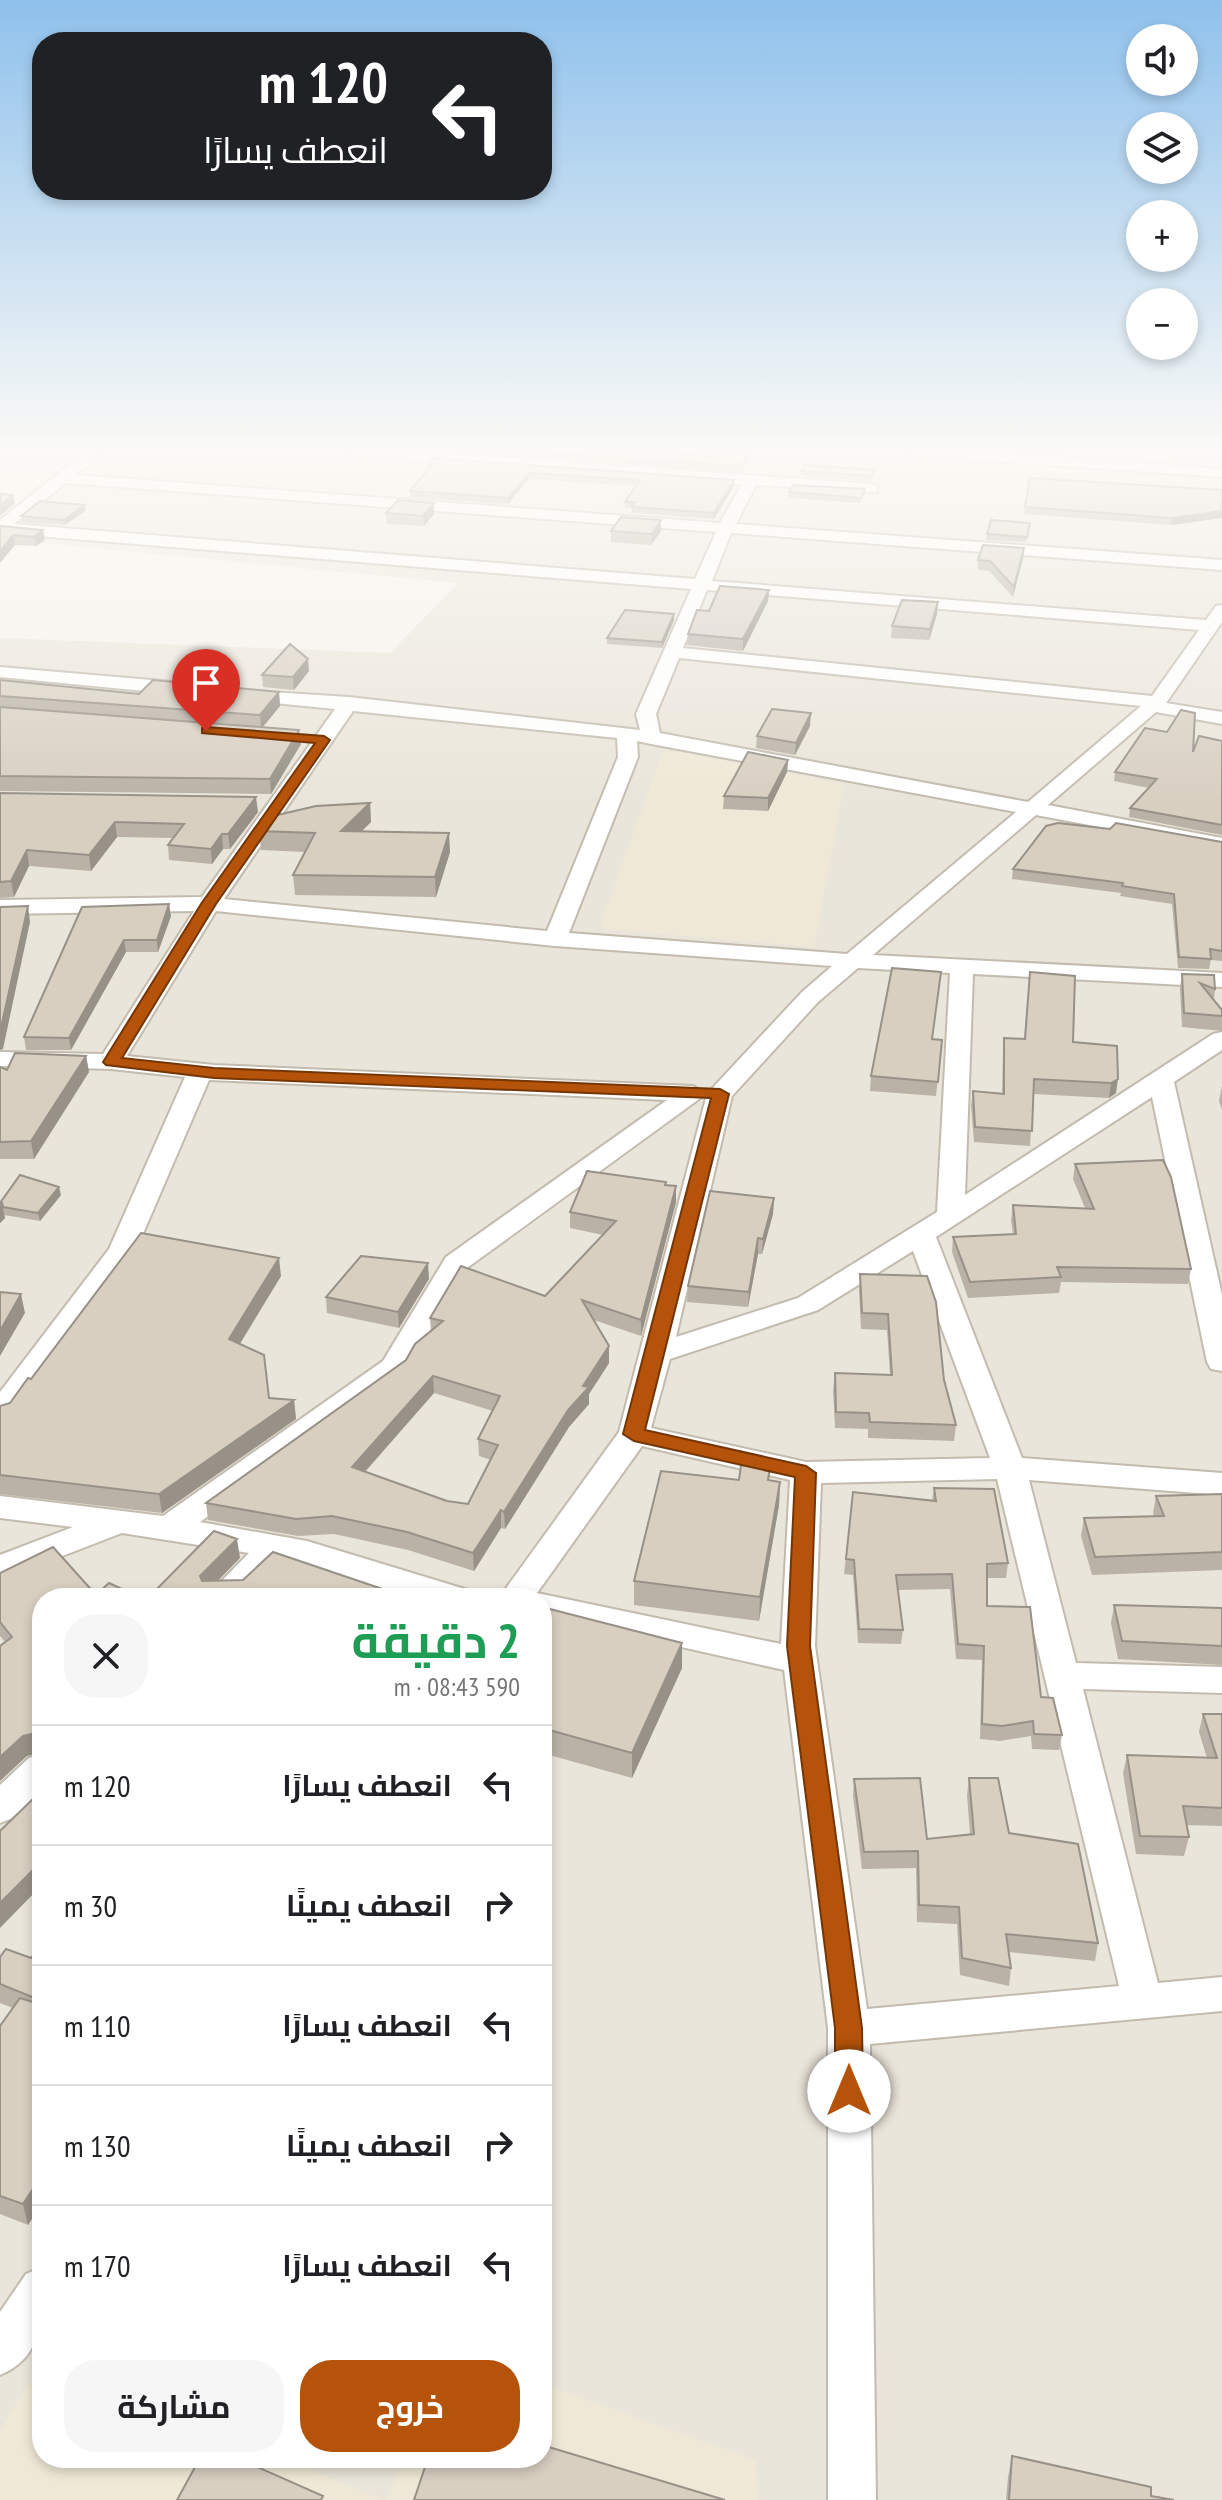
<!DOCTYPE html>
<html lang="ar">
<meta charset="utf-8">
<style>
body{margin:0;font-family:"PT Sans Narrow",Cairo,sans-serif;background:#f6f6f6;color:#202124;direction:rtl;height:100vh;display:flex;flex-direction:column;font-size:30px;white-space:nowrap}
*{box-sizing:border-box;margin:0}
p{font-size:26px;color:#757577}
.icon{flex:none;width:44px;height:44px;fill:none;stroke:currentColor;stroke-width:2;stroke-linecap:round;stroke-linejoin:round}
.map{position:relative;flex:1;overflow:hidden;direction:ltr}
.drawer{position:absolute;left:32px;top:1588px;width:520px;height:880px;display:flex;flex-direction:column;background:#fff;border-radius:32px;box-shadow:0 4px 12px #0003;direction:rtl}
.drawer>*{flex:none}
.top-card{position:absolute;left:32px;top:32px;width:520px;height:168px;border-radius:32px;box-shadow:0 4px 12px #0003;direction:rtl;background:#202124;color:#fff;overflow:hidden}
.fabs{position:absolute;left:1126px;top:24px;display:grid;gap:16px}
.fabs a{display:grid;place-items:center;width:72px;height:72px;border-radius:50%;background:#fff;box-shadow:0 4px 12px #0003;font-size:40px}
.pin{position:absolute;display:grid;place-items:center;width:68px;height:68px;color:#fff;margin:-82px -34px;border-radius:50% 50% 50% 0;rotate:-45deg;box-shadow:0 0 8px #0007}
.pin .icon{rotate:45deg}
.me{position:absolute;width:88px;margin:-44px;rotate:0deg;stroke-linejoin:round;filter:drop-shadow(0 0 6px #0008)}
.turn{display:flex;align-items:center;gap:28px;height:168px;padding:0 32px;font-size:36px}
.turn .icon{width:104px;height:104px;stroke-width:2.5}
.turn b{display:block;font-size:56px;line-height:68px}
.round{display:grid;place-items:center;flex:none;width:84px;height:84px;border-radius:32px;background:#f6f6f6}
.overview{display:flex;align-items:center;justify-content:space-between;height:136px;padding:0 32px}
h1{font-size:48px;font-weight:700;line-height:60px;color:#1e9e55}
.cta{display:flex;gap:16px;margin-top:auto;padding:16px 32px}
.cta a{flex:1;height:92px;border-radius:32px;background:#b45309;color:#fff;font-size:32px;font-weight:700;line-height:92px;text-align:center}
.cta a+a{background:#f6f6f6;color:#202124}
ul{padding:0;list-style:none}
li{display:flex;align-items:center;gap:24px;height:120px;padding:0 32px;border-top:2px solid #e0e0e0}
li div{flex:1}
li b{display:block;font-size:30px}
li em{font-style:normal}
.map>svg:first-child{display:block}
.residential{fill:#eae5da;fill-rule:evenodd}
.education{fill:#efe8d6}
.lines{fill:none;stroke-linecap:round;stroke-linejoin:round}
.service-casing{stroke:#c2bbae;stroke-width:4}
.minor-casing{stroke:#c2bbae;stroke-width:4}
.service{fill:#fff;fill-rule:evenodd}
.minor{fill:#fff;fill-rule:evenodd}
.wall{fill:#bab2a6;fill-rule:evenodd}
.shaded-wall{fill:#979187}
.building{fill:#d8cfc1;stroke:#979187;stroke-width:2;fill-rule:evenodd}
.route{fill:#b45309;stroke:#753606;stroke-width:2}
</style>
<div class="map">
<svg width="1222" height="2500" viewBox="0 0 1222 2500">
<rect width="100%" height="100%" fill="#f6f3ec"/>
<!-- residential -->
<path class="residential" d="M101,453H1222V2500H0V638L390,653L458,583L0,539V535ZM42,1598H542V2458H42Z"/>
<!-- education -->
<path class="education" d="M667,752L688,753L844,785L814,947L605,929L600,926L662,754Z
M42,2362V2458H284L383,2500H0V2431Z
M542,2384L755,2460L758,2500H386L404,2458H542Z"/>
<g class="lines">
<defs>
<path id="service" d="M284,734L324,737L329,740L324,743L281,739V735Z"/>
<path id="minor" d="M85,452H102L76,475L720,523L742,484L357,456L350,452H425L872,484L877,486V492L756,485L736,524L1222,560V570L731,533L712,581L1206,620L1216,606L1222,605V622L1166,703L1222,712V724L1156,712L1048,805L1222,838V850L1036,815L873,955L1222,973V987L973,974L965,1195L1213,1034L1222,1032V1050L1174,1082L1222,1295V1371L1211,1369L1207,1362L1152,1097L936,1237L1022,1458L1222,1473V1495L1029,1480L1076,1663L1222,1667V1693L1083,1689L1158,1983L1222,1977V2011L870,2044L876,2500H828V2028L784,1670L542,1616V1598H499L619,1432L707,1094L802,992L832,966L555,946L216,911L127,1056L214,1065L693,1086L706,1094L467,1268L405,1374L200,1522L307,1541L468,1590L473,1598H417L283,1559L243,1598H205L249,1553L122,1533L0,1580V1555L73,1527L0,1518V1496L163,1516L383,1361L446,1257L667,1100L209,1080L136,1250L11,1420L0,1423V1392L109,1249L185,1077L111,1069L0,1066V1052L103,1054L194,911L0,914V900L202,897L335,709L244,700L237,698V690L349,697L640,730L636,714L691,589L0,533V520ZM66,483L716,532L695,579L14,524ZM707,590L1199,630L1152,696L683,648ZM679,658L1141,706L1028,802L660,733L656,714ZM353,711L617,738L618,757L547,931L224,899ZM637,741L651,744L1016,812L847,954L569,933L638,757ZM858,968L950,973L937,1212L798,1298L676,1337L732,1096L818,1002ZM913,1251L990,1458L806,1462L651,1428L670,1359L818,1310ZM642,1446L790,1480L781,1644L537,1593ZM997,1479L1119,1986L867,2009L815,1646L821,1483Z
M909,452H988L1222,469V477L916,456Z
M0,667L186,683L195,689L186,695L0,677Z
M42,1754V1791L13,1818L0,1823V1785L29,1758Z
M42,2267C42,2310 47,2356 0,2375V2312L26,2274Z"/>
</defs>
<!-- service casing -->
<use href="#service" class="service-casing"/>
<!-- minor casing -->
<use href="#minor" class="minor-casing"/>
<!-- service -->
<use href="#service" class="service"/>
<!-- minor -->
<use href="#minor" class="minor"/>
</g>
<!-- wall -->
<path class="wall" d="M443,452H648L716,457L718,452H752L742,472Z
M427,464L734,480V486L714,519L632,513V508H625V502L636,486L529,479L508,504L410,497V491L428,470Z
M801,471L873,475L871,481L801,476Z
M1030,478L1222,490V518L1171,525L1024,514Z
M865,489V494L860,503L789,498V492Z
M85,511L65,525L22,522L21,516Z
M386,513L434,514L424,526L387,524Z
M661,520V531L651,545L611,542V531Z
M0,526L45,540L36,546L15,545Z
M1030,528L1026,542L986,540L987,534Z
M1024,548L1023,558L1013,597L989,571L978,570V560Z
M769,590L768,601L743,651L687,645L688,634L709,611Z
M938,602L937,614L929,640L891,638L892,626Z
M674,614V620L662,648L607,644V638Z
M309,671L294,690L263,687L262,675Z
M0,680L139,694L279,692L280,706L263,727L301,744L271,794L0,791Z
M810,726L795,755L756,748L757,736Z
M1222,741V835L1129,817L1130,808L1149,788L1114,781L1115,772L1193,752Z
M788,760L787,772L768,811L723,809L724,796Z
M0,793L258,812L230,849H223L212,864L169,860L168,845L172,838L117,837L91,871L29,866L14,897L0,898Z
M370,803L371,822L362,831L450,852L436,897L295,895L293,875L305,852L261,850L259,831Z
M1222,842V961L1211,960L1209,969L1178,968L1172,904L1120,896L1121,893L1012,879L1013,869Z
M82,907L171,916L158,952H126L71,1050H26L24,1037Z
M1030,972L1073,1042L1117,1046L1116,1093L1109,1098L1033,1094L1030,1146L974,1142L971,1106L973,1091L1002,1093L1003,1052L1004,1038L1024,1039Z
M1182,974L1215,989L1214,999L1222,1010V1031L1182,1027L1180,988Z
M933,1039L942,1040L936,1096L870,1091L871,1076Z
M86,1056L89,1072L34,1159H0V1067L7,1070Z
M1222,1086V1110L1219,1101Z
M1075,1164L1191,1269L1188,1284L1061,1282L1059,1293L968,1298L952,1252L953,1237L1013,1234L1011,1220L1013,1205L1085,1208L1073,1179Z
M666,1185L676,1186V1202L641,1336L594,1320L609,1363L589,1394V1404L569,1427L505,1529L501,1528L474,1571L408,1550L334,1534L298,1536L208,1520L206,1503L406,1360L431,1331L430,1318L545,1296L603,1235L570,1228V1212ZM434,1393L493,1411L478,1439L479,1456L491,1460L468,1504L447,1501L365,1472Z
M61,1195L40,1221L4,1215L5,1218L0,1223V1202Z
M774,1198L773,1214L762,1254H758L748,1307L687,1302L688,1286Z
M860,1274L944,1380L956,1425L954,1441L868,1438V1429L835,1428L833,1390L835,1373L890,1375L887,1330L861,1329L859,1290Z
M281,1276L240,1344L269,1398L294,1400L296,1419L162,1513L0,1494V1406L10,1403L31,1379Z
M429,1279L399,1328L327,1313L326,1297Z
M739,1480L780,1482L779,1505L759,1621L634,1605V1581Z
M934,1488L1008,1563L1006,1578H987V1606L1062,1735L1059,1750L1032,1749L1031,1736L1000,1741L980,1739L982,1660L956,1659L950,1589L898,1590L903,1630L901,1644L858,1643L853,1575L844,1574L853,1492L932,1500Z
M1222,1494V1570L1092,1575L1081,1536L1084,1518L1154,1516L1153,1513L1156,1496Z
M0,1573L40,1752L27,1756L5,1642L0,1636Z
M1114,1605L1222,1608V1665L1118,1659L1111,1623Z
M542,1607L682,1643V1668L632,1778L542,1753Z
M1203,1714H1222V1826L1186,1825L1189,1837L1184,1856L1136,1854L1123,1773L1127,1755L1207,1758L1199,1732Z
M969,1778L1009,1833L1098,1943L1095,1961L1009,1952L1011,1968L1009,1986L960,1975L957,1924L917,1922L916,1868L862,1869L853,1796L854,1779L927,1839L970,1835L967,1795Z
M42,1944V2203L28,2225L0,2214V2026L13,2008L0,2003V1957L31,1958Z
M1012,2456L1151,2496L1174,2500H1006L1008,2477Z"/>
<!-- shaded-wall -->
<path class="shaded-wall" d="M749,452H752L742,472V466Z
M529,473V479L508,504V498Z
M734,480V486L714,519V513Z
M13,495L15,504L0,516V506Z
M434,503V514L424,526L423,516Z
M85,505V511L65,525L64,520Z
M1222,511V518L1171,525L1172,518Z
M661,520V531L651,545L652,534Z
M43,530L45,540L36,546L34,537Z
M13,535L15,545L0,563V551Z
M1024,548L1023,558L1013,597L1014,587Z
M769,590L768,601L743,651V639Z
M938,602L937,614L929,640L930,629Z
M674,614V620L662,648V642Z
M308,659L309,671L294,690L293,677Z
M279,692L280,706L261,729L260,715Z
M811,713L810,726L795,755L796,743Z
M299,730L301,744L271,794L270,779Z
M788,760L787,772L768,811V798Z
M256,797L258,812L230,849L228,834Z
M370,803L371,822L342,850L341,831Z
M115,822L117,837L91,871L89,855Z
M449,833L450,852L436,897L435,877Z
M222,834L223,849L212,864L211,849Z
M27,850L29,866L14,897L11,881Z
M169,904L171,916L158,952L157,940Z
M28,906L30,922L3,1049L0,1050V1032Z
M124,940L126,952L71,1050L69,1038Z
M86,1056L89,1072L34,1159L31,1141Z
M1118,1079L1116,1093L1109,1098L1111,1083Z
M676,1186V1202L641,1336V1320Z
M59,1187L61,1195L40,1221L38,1213Z
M774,1198L773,1214L762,1254L763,1239Z
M2,1203L5,1218L0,1223V1205Z
M758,1238V1254L748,1307L749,1292Z
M279,1258L281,1276L231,1358L229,1339Z
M428,1263L429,1279L399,1328L398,1312Z
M21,1294L25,1313L0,1356V1331Z
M609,1346V1363L589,1394V1404L569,1427L505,1529L504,1512Z
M433,1376L434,1393L354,1484L352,1467Z
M294,1400L296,1419L162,1513L159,1494Z
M780,1482L779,1505L759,1621L760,1597Z
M501,1510V1528L474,1571L473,1553Z
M237,1539L240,1558L203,1596L200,1576Z
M682,1643V1668L632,1778V1753Z
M40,1732L42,1752L27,1756L0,1781V1757L23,1736Z
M42,1861V1885L0,1928V1903Z
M42,2175V2203L28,2225L23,2204Z"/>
<!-- building -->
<path class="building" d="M523,452H648L716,457L718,452H749L742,466Z
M432,458L734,480L714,513L632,507L635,502H625L640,480L529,473L508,498L410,491L433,464H427Z
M804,465L874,470L871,476L801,471Z
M1030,478L1222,490V511L1172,518L1025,507Z
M793,485L865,489L861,498L789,492Z
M1,494L13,495L0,506Z
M398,500L434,503L423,516L386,513Z
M40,501L85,505L64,520L21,516Z
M621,517L661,520L652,534L611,531Z
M991,520L1030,523L1027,537L987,534Z
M0,526L43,530L34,537L13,535L0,551Z
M983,545L1024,548L1014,587L990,561L978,560Z
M720,586L769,590L743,639L688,634L697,610L709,611Z
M902,600L938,602L930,629L892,626Z
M625,610L674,614L662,642L607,638Z
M290,644L308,659L293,677L262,675Z
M0,680L139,694L153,680L279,692L260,715L0,696Z
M0,707L299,730L270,779L0,776Z
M772,709L811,713L796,743L757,736Z
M1181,710L1195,713L1193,752L1199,736L1222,741V825L1130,808L1157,779L1115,772L1145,728L1167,732Z
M748,752L788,760L768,798L724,796Z
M0,793L256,797L228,834H222L211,849L168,845L184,824L115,822L89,855L27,850L11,881L0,882Z
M370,803L341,831L449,833L435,877L293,875L315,833L259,831L269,817L316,806Z
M1058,823L1110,829L1116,823L1222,842V951L1210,949L1211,959L1179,957L1174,894L1122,886L1123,883L1013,869L1046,826Z
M169,904L157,940H124L69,1038L24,1037L82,907Z
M28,906L0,1032V907Z
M892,968L941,972L932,1039L942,1040L938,1082L871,1076Z
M1030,972L1075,976L1073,1042L1117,1046L1118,1079L1111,1083L1034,1079L1032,1131L975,1127L973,1091L1004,1094V1038L1025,1039Z
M1182,974L1214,975L1215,989L1200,983L1222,1010V1016L1184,1013Z
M15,1053L86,1056L31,1141L0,1142V1067L7,1070Z
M1163,1160L1171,1177L1191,1269L1057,1267L1061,1277L970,1282L953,1237L1016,1234L1013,1205L1094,1209L1075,1164Z
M587,1171L666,1182L665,1185L676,1186L641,1320L582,1300L609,1346L583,1386L589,1387L568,1410L504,1512L501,1510L473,1553L407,1532L332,1516L296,1519L206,1503L406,1360L415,1344L443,1321L430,1318L461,1266L545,1296L616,1221L570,1212ZM433,1376L500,1396L478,1439L498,1445L468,1504L447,1501L352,1467Z
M20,1175L59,1187L38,1213L3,1207L2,1203H0Z
M710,1191L774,1198L763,1239L758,1238L749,1292L688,1286Z
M141,1233L279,1258L229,1339L264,1355L269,1398L294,1400L159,1494L0,1475V1406L10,1403L28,1378L31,1379Z
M361,1256L428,1263L398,1312L326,1297Z
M860,1274L927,1276L936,1302L944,1380L956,1425L870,1422L869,1413L836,1412L835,1373L892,1375L888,1314L862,1313Z
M0,1292L21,1294L0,1331Z
M741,1465L770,1468L768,1480L780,1482L760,1597L634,1581L661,1471L739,1480Z
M934,1488L994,1489L1008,1563L987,1564V1606L1030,1607L1041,1697L1053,1698L1062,1735L1034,1734L1033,1721L1002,1726L982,1724L984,1646L958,1644L952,1574L896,1575L903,1630L859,1629L854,1560L846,1559L853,1492L936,1501Z
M1222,1494V1552L1095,1557L1084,1518L1164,1516L1156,1496Z
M214,1531L237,1539L200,1576L202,1581L243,1580L273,1552L409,1598H148Z
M53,1547L96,1595L109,1583L141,1598H42V1763L41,1764L40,1732L23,1736L0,1757V1646L12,1637L0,1622V1573Z
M1114,1605L1222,1608V1646L1122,1641Z
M542,1607L682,1643L632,1753L542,1728Z
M1203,1714H1222V1808L1183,1806L1189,1837L1140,1836L1127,1755L1217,1758Z
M920,1778L927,1839L974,1834L969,1778H998L1009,1833L1078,1844L1098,1943L1006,1934L1011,1968L962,1958L959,1907L919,1905L918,1851L864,1852L854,1779Z
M42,1790V1861L0,1903V1831Z
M42,1944V2001L0,1984V1957L6,1949L31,1958Z
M20,1998L42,2005V2175L23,2204L0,2196V2026Z
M542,2445L725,2500H414L428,2458H542Z
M1012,2456L1151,2487V2496L1174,2500H1009Z
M200,2458H237L323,2496L321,2500H177Z"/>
<!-- sky -->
<linearGradient id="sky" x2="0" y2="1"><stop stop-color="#8fc1ec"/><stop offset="0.56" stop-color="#fbfaf6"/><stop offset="1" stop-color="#fbfaf6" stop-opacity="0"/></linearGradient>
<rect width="1222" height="802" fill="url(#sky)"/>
<!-- route -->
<path class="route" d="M206,727L324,736L330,740L216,904L122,1058L214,1068L720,1089L729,1094L645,1430L806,1466L816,1473L810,1646L862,2028L863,2091L859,2100L849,2103L839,2100L835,2091V2028L787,1646L795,1477L634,1441L623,1434L711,1098L214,1078L106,1065L103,1062L201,904L315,743L202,733V728Z"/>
</svg>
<div class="fabs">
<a><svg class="icon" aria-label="sound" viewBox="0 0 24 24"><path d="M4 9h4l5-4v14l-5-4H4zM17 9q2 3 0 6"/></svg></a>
<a><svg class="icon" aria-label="layers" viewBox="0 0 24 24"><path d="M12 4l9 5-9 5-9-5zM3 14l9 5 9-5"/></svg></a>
<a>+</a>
<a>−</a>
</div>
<div class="pin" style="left:206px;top:731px;background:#d93025"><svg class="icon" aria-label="arrive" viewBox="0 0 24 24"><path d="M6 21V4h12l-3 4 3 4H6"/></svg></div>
<svg class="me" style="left:849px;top:2091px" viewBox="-20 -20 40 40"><circle r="19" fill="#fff"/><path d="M0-13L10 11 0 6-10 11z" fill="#b45309"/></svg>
<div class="top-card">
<div class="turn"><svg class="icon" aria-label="left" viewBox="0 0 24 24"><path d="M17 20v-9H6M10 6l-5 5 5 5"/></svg><div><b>120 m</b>انعطف يسارًا</div></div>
</div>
<section class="drawer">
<div class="overview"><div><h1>2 دقيقة</h1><p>590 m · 08:43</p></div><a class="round"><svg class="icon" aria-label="close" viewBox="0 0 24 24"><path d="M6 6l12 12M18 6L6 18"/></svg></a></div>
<ul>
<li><svg class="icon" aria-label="left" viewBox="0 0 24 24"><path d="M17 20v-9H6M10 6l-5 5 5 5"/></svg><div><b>انعطف يسارًا</b></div><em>120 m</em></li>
<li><svg class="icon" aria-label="right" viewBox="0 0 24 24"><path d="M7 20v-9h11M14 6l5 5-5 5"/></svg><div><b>انعطف يمينًا</b></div><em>30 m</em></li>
<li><svg class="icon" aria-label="left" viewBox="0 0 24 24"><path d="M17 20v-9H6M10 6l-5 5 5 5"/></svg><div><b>انعطف يسارًا</b></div><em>110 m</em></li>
<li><svg class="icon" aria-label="right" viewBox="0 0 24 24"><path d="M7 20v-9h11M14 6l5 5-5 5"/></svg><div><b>انعطف يمينًا</b></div><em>130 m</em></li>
<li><svg class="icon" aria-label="left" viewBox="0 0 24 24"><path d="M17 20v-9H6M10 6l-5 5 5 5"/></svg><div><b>انعطف يسارًا</b></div><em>170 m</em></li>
</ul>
<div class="cta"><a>خروج</a><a>مشاركة</a></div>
</section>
</div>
